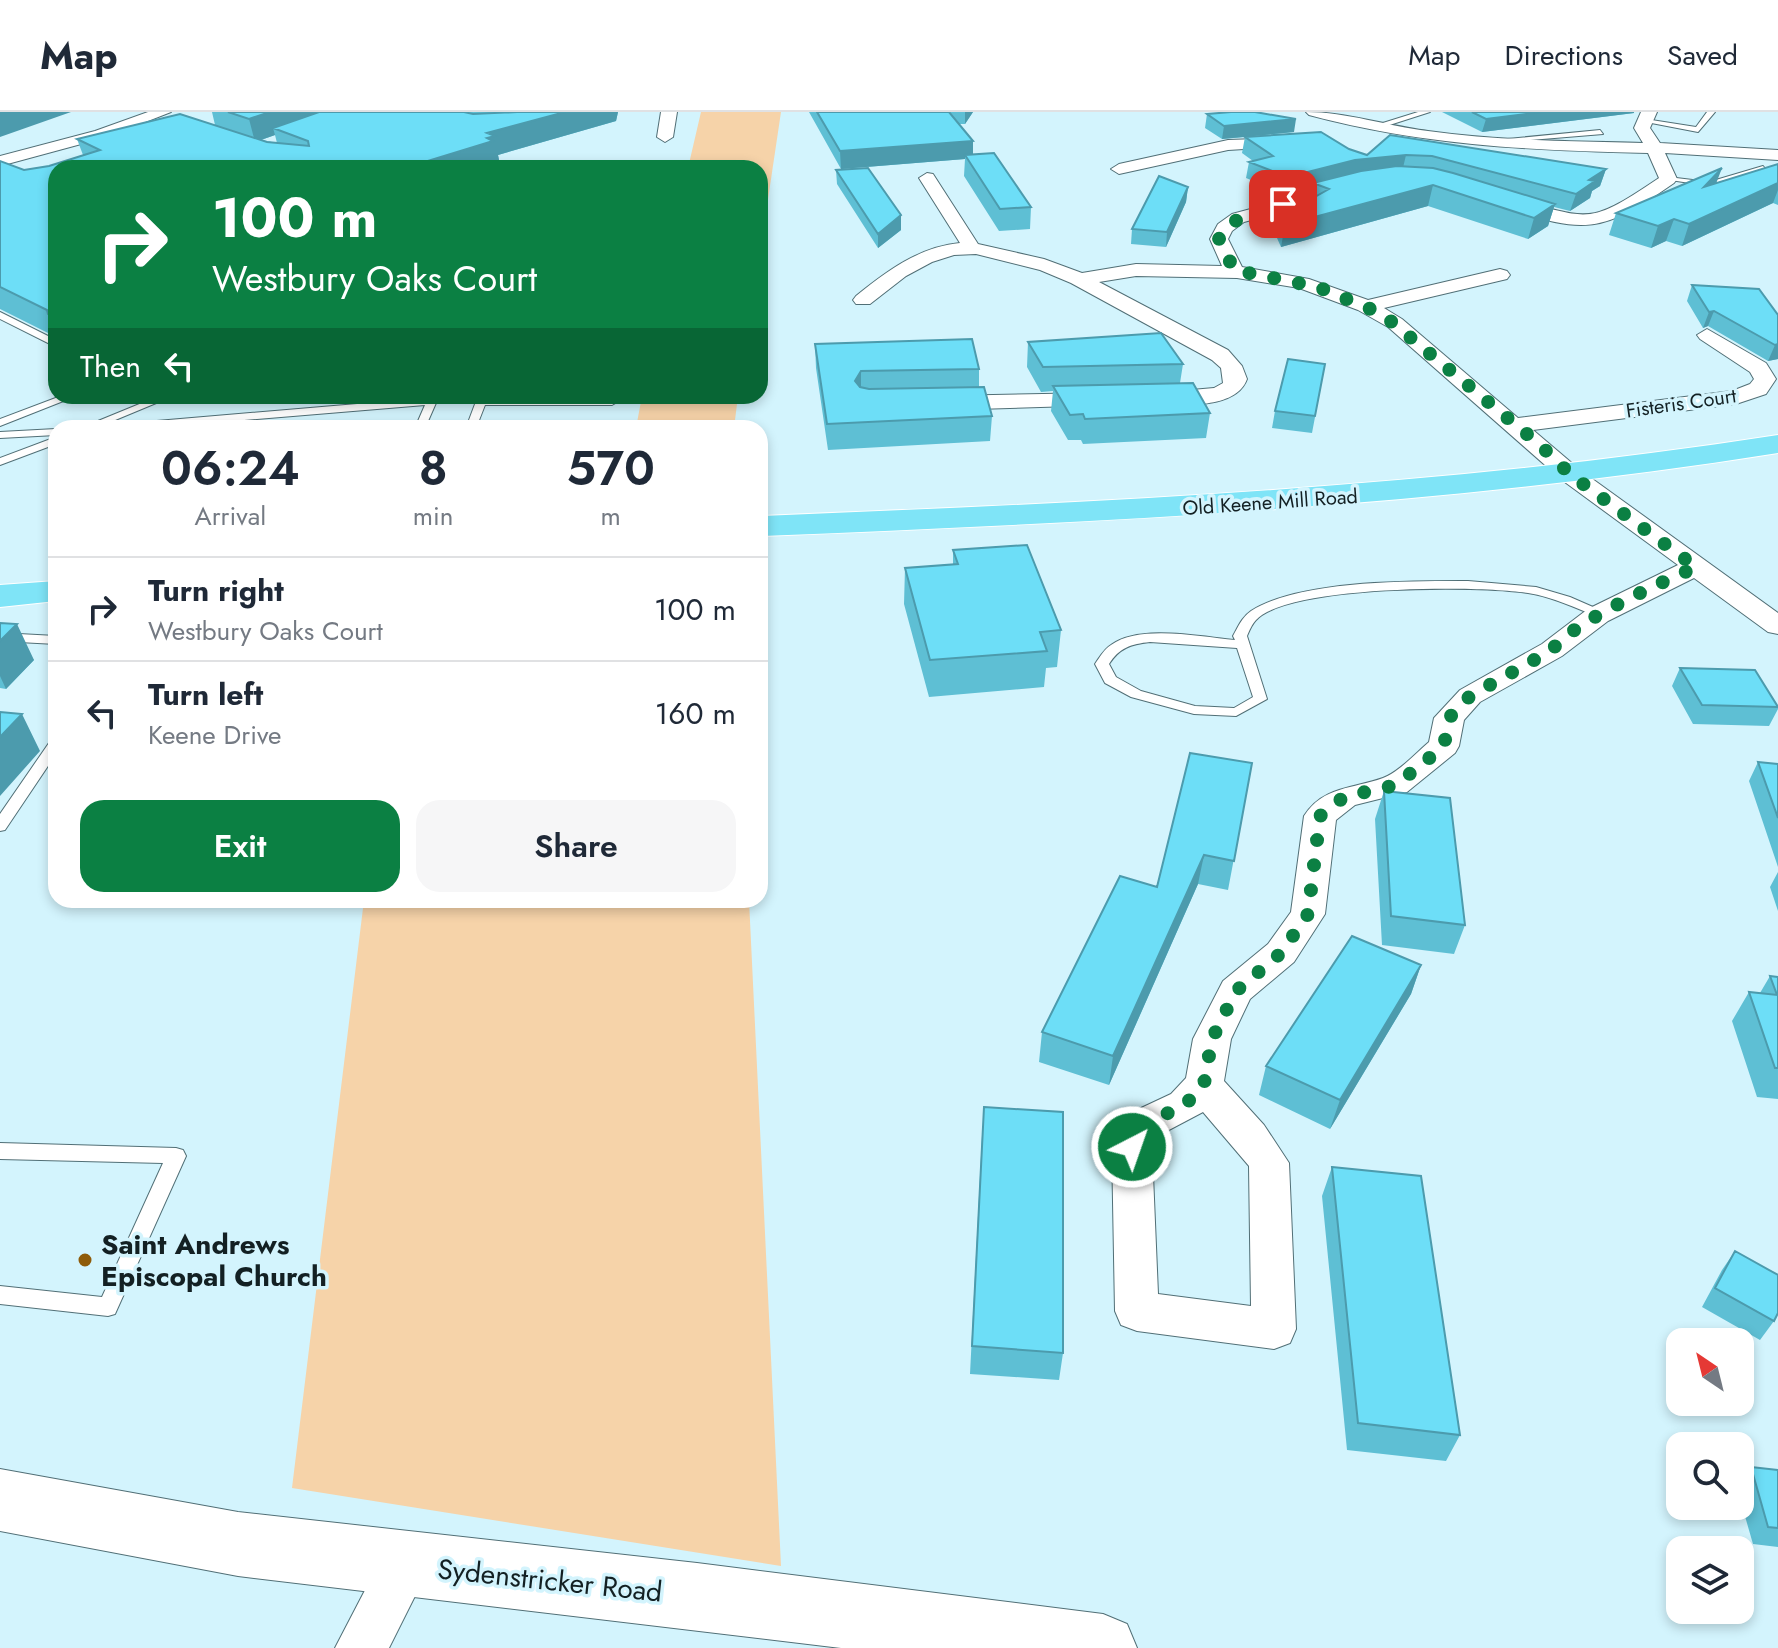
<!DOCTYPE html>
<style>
body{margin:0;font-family:Jost,sans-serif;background:#f6f6f7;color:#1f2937;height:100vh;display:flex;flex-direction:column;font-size:30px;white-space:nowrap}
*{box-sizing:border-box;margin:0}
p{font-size:26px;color:#747a83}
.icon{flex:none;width:44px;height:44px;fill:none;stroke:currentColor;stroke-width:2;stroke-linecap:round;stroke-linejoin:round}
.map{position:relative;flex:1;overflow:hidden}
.sheet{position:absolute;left:48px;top:308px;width:720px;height:488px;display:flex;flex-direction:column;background:#fff;border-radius:24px;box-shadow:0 4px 12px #0003}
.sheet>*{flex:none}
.guide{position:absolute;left:48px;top:48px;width:720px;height:244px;border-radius:24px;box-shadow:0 4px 12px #0003;background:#0b8043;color:#fff;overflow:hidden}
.needle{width:52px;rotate:325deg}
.tools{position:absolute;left:1666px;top:1216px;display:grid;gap:16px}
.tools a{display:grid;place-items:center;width:88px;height:88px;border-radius:16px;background:#fff;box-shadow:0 4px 12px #0003;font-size:40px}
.pin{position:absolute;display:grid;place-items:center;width:68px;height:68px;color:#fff;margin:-34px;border-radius:16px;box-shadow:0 4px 12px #0006}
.me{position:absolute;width:88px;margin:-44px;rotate:41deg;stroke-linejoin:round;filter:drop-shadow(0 0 6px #0008)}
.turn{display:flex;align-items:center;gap:28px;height:168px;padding:0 32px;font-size:36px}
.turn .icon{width:104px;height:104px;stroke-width:2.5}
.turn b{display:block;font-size:56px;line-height:68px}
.then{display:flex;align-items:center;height:76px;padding:0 32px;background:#0003;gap:16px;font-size:30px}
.eta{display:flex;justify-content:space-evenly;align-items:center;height:136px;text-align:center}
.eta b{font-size:48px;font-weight:600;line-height:56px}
.primary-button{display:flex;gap:16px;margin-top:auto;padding:16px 32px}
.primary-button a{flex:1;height:92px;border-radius:24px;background:#0b8043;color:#fff;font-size:32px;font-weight:600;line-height:92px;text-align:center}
.primary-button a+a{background:#f6f6f7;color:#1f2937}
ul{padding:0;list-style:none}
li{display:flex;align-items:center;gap:24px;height:104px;padding:0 32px;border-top:2px solid #e0e1e3}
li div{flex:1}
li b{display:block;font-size:30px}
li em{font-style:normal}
header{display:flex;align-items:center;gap:48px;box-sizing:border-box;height:112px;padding:0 40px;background:#fff;border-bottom:2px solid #e0e1e3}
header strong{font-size:38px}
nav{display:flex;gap:44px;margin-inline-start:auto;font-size:28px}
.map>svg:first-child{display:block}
.green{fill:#f6d3a9}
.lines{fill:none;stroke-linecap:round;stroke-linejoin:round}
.service-casing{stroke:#516f76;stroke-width:2}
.minor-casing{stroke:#516f76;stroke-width:2}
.secondary-casing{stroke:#516f76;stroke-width:2}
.primary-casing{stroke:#fff;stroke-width:2}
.service{fill:#fff;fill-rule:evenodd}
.minor{fill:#fff;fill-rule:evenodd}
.secondary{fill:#fff;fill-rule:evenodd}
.primary{fill:#7fe4f7;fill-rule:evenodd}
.wall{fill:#5ebfd4;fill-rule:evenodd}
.shaded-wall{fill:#4c9bad}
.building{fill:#6ddef7;stroke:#4c9bad;stroke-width:2}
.route{stroke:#0b8043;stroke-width:14;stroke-dasharray:0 25.2}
.poi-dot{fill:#8e5b09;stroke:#d3f4fd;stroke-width:3}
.labels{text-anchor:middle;stroke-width:7;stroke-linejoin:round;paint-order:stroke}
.far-street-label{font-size:20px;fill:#132023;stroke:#d3f4fd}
.near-poi-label{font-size:28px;font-weight:bold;fill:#132023;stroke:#d3f4fd;text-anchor:start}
.near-street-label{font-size:28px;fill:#132023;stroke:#d3f4fd}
</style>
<header>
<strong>Map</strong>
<nav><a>Map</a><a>Directions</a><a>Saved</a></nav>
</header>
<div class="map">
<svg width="1778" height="1536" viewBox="0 0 1778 1536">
<rect width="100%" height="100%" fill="#d3f4fd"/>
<!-- green -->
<path class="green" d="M701,0H781L760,141V56H688Z
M642,284H738L734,316H636Z
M364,788H749L781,1454L292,1376Z"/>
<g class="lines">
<defs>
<path id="service" d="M1418,0H1430L1377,17L1370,15Z
M1707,0H1715L1698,20L1641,9L1645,7L1696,15Z
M1600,18L1603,22L1506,30L1503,33L1497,28Z
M1763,54L1766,58L1709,74L1664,67L1668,65L1709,70Z
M0,200L56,228V235L0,207Z
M61,284H76L0,314V307Z
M159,284H173L96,316H81Z
M429,284H439L425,316H415L425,293L149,316H105L110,313L428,286Z
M478,284H488L487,287H612L617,290L612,293H485L476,316H466Z
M56,317V323L0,326V320Z
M56,325V332L0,353V346Z
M1468,469L1536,475L1570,485L1609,502L1608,505H1598C1576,496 1553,485 1528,481C1480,473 1288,473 1256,508C1252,512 1249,519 1247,524L1267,587L1236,604L1194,602L1131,585L1105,571L1095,552C1100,545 1104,537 1111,533C1140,512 1201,525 1235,528L1233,524C1238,515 1242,505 1251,499C1300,468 1410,469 1468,469ZM1150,530L1237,536L1253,585L1234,596L1195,594L1141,579L1116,565L1109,552C1119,536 1131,532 1150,530Z
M0,521L56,524V532L0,529Z
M56,627V642L5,718L0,719V702L51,628Z
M0,1031L176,1036L183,1038L186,1044L115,1202L108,1204L0,1192V1174L102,1185L163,1051L0,1047Z"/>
<path id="minor" d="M148,0H171L107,25L0,54V44L95,19Z
M661,0H677L673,25L665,30L657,25Z
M1306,0C1347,0 1387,14 1428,19C1499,29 1572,29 1643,31L1634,16L1641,0H1657L1650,16L1660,31L1778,38V48L1665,41L1677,67L1674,71C1602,121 1586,123 1503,95L1500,91L1509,86C1591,106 1585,116 1659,66L1648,41C1528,38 1426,34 1309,3Z
M1288,26L1296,31L1294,34L1228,38L1119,62L1111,57L1119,52L1228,28Z
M927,61L933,62L978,132L1044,147L1082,161L1136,152L1222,154L1210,127L1218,112L1232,102L1356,69L1362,70L1365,74L1362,78L1244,110L1232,119L1228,127L1242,155L1309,167L1368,188L1500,157L1507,159L1510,163L1507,167L1384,196L1402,207L1518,306L1732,279L1750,272L1754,267L1750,260L1700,227L1697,223L1707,217L1766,251L1776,267L1766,282L1736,292L1533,318L1580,358L1778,501V522L1768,520L1694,466L1608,509L1562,544L1480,590L1464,608L1459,634L1455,641L1407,680L1355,693L1336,708L1325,802L1294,850L1250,887L1231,927L1224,969L1264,1013L1289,1051L1296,1217L1290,1231L1274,1237L1137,1219L1121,1213L1115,1199L1112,1035L1139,997L1171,982L1186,966L1193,927L1223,869L1268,832L1291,800L1304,704C1323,674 1353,677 1383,666C1399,660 1416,641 1429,630L1434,606L1460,578L1542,532L1588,497L1678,453L1562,368L1388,215L1358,198L1299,176L1237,166L1136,164L1099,170L1228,238L1242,254L1247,267C1236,298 1182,292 1155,294L1147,292L1144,287L1147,282L1214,276L1223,271L1221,256L1212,248L1071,171L1040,158L976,142L954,143L932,150L906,164L870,192H856L853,188L856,184C887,159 919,135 960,131L919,66ZM1203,1000L1249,1054L1251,1194L1158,1182L1152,1039L1167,1019Z
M1098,281L1106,283L1109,288L1106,293L943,298L932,291L943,284Z
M406,1427L424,1434L431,1452L389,1536H335L388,1434Z"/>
<path id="secondary" d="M0,1357L238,1400L697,1451L1103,1502L1127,1512L1137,1536H841L238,1464L0,1419Z"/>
<path id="primary" d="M1778,323V341C1438,395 1104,410 760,424V404C1103,390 1438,376 1778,323Z
M56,469V489L0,495V473Z"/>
</defs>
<!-- service casing -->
<use href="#service" class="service-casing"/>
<!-- minor casing -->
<use href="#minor" class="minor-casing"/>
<!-- secondary casing -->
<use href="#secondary" class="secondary-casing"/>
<!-- primary casing -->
<use href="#primary" class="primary-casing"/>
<!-- service -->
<use href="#service" class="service"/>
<!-- minor -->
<use href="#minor" class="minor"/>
<!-- secondary -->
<use href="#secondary" class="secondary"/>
<!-- primary -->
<use href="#primary" class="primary"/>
</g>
<!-- wall -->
<path class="wall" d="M212,0H618L616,9L498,43L499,48L496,49L497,53L486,56H56V225L0,197V49L24,58L49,54L83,43L77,27L215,13ZM275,23L277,31L261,28Z
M809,0H973L965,12H959L973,43L1031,95L1030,117L999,119L964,64L965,47L841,57Z
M1442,0H1634V1L1482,20Z
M1207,2L1294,20L1254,24L1349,37L1367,43L1390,23L1606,57L1600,74L1592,79L1590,86L1570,99L1554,95L1548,114L1528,127L1428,94L1281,135L1277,126L1281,104L1310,88L1313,75L1285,82L1246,66L1249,50L1253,49L1242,41L1245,25L1222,27L1205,16Z
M1778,52V93L1773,91L1682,134L1666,129L1651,136L1609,123L1616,101Z
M836,58L901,118L878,136L837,72Z
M1188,75L1186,90L1166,135L1131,132L1132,117Z
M1692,173L1778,203V247L1768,249L1708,214L1703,216L1687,189Z
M1028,230L1183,252L1180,271L1210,301L1206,326L1083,332L1081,328H1068L1051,299L1053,279L1041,280L1027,255Z
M815,232L979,257V275L992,304L990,329L828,338L816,256Z
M1325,252L1312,321L1272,316L1275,299Z
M953,438L1061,518L1057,555L1046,556L1044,575L929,585L904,492L905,456L953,452Z
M0,511L34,548L6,577L0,576Z
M1680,556L1778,594V597L1769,614L1693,612L1672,574Z
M1758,650L1778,652V755L1749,669Z
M1252,651L1228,778L1198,772L1109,973L1039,950L1042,920Z
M1384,679L1465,813L1454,842L1382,833L1375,707Z
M1778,760V799L1770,775Z
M1421,853L1411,882L1330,1017L1259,983L1266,954Z
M1770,864L1778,865V987L1757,985L1732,909L1749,880L1760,881Z
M982,1024L1063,1241L1059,1268L970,1262Z
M1332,1055L1460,1323L1446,1349L1347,1338L1322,1084Z
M1735,1139L1774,1209L1760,1228L1702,1195L1722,1158Z
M1751,1355L1778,1358V1435L1753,1432L1740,1387V1368Z"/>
<!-- shaded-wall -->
<path class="shaded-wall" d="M0,0H71L0,25Z
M270,0H348L273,16L275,23L255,30L249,7Z
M565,0H618L616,9L498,43L499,48L496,49L497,53L486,56H405L487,21Z
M965,0H973L965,12Z
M1542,0H1634V1L1482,20L1486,7Z
M1296,7L1294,20L1222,27L1224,14Z
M973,29V47L965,43V47L841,57L840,39Z
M1406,43L1402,60L1313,71V75L1285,82L1288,65L1355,48Z
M1722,56L1714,77L1704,75Z
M1606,57L1600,74L1592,79L1590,86L1570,99L1576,82L1589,68Z
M1778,71V78L1773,91L1682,134L1689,112Z
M1433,73L1428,94L1281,135L1285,113Z
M1188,75L1186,90L1166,135L1167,120Z
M1555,92L1548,114L1528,127L1534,106Z
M901,103V118L878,136V122Z
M1674,107L1666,129L1651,136L1658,114Z
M1714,199L1708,214L1703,216L1709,200Z
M1778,232V247L1768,249L1775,233Z
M861,259V284L855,269Z
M17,512L34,548L6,577L0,564V529Z
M22,602L40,639L0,684V625Z
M1204,743L1198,772L1109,973L1113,944Z
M1421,853L1411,882L1330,1017L1340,988Z"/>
<!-- building -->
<path class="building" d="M228,0H270L249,7Z
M319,0H464L473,2L517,0H565L487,21L495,24L487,26L493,29L405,56H56V205L48,202L47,198L0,175V49L24,58L49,54L100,38L77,27L180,2L267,30L309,34L308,29L273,16Z
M817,0H949L973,29L840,39Z
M1231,0H1255L1296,7L1224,14L1207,2Z
M1472,0H1542L1486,7Z
M1321,20L1349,37L1367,43L1390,23L1606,57L1589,68L1595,69L1576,82L1432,44L1406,43L1355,48L1288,65L1249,50L1273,44L1245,25Z
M994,41L1031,95L1000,97L965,43Z
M1778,52V71L1689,112L1674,107L1658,114L1616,101L1722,56L1704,75Z
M1397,54L1433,56L1453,61L1555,92L1534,106L1433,73L1285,113L1281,104L1329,77L1313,71L1361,59Z
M868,56L901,103L878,122L836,58Z
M1159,64L1188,75L1167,120L1132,117Z
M1692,173L1759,177L1778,203V232L1775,233L1714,199L1709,200Z
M1161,221L1183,252L1043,255L1028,230Z
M972,227L979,257L861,259L855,269L860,275L869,277L984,275L992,304L827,312L815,232Z
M1288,247L1325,252L1315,304L1275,299Z
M1193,271L1210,301L1085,307L1083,302L1070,303L1053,274Z
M1027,433L1061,518L1040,520L1047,539L930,548L905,456L958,452L953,438Z
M0,511L17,512L0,529Z
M1680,556L1755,558L1778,595L1702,593Z
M0,600L22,602L0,625Z
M1190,641L1252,651L1234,749L1204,743L1113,944L1042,920L1120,764L1157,775Z
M1758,650L1778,652V706Z
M1384,679L1450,686L1465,813L1391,804Z
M1352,824L1421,853L1340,988L1266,954Z
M1770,864L1778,865V956H1775L1749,880L1777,883Z
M984,995L1063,1000V1241L972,1234Z
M1332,1055L1421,1064L1460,1323L1358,1311Z
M1735,1139L1778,1163V1201L1774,1209L1715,1176Z
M1751,1355L1778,1358V1416L1768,1415Z"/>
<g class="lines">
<!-- route -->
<path class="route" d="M1132,1035L1153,1008L1185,993L1204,972L1212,927L1236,879L1281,841L1308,802L1320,704L1344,685L1396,673L1444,634L1449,606L1470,584L1552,538C1574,509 1661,471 1696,455L1571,363L1539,332L1382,202L1318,175L1234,158L1219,127C1230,103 1260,100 1283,92"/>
</g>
<!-- markers -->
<circle class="poi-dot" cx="85" cy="1148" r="8"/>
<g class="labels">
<!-- far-street labels -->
<g class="far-street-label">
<text transform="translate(1681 291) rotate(-8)" y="7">Fisteris Court</text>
<text transform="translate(1270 390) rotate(-4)" y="7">Old Keene Mill Road</text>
</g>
<!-- near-poi labels -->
<g class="near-poi-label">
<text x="101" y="1142">Saint Andrews<tspan x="101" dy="32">Episcopal Church</tspan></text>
</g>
<!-- near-street labels -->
<g class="near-street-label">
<text transform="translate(550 1468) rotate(6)" y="10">Sydenstricker Road</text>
</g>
</g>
</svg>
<div class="tools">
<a><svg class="needle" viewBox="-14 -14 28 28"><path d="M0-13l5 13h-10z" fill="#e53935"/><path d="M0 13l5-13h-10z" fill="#747a83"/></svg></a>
<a><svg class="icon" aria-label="search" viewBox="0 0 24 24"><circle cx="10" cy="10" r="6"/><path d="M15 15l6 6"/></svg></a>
<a><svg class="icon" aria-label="layers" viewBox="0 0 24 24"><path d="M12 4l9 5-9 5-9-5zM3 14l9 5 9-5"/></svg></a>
</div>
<div class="pin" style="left:1283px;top:92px;background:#d93025"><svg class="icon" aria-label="arrive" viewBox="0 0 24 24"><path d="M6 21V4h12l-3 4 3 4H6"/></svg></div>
<svg class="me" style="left:1132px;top:1035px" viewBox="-20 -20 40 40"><circle r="17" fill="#0b8043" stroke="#fff" stroke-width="3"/><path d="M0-11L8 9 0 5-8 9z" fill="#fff"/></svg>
<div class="guide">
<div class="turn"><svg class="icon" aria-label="right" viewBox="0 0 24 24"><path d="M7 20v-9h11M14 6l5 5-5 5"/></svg><div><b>100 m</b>Westbury Oaks Court</div></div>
<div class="then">Then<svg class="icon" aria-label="left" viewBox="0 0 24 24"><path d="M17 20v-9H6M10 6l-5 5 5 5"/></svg></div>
</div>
<section class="sheet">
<div class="eta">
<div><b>06:24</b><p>Arrival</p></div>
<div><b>8</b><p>min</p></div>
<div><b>570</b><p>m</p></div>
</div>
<ul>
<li><svg class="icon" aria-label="right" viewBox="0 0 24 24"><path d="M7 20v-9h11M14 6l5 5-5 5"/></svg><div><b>Turn right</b><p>Westbury Oaks Court</p></div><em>100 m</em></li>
<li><svg class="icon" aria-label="left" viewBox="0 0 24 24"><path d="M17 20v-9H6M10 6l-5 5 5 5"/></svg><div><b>Turn left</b><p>Keene Drive</p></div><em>160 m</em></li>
</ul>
<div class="primary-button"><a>Exit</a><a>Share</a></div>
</section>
</div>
